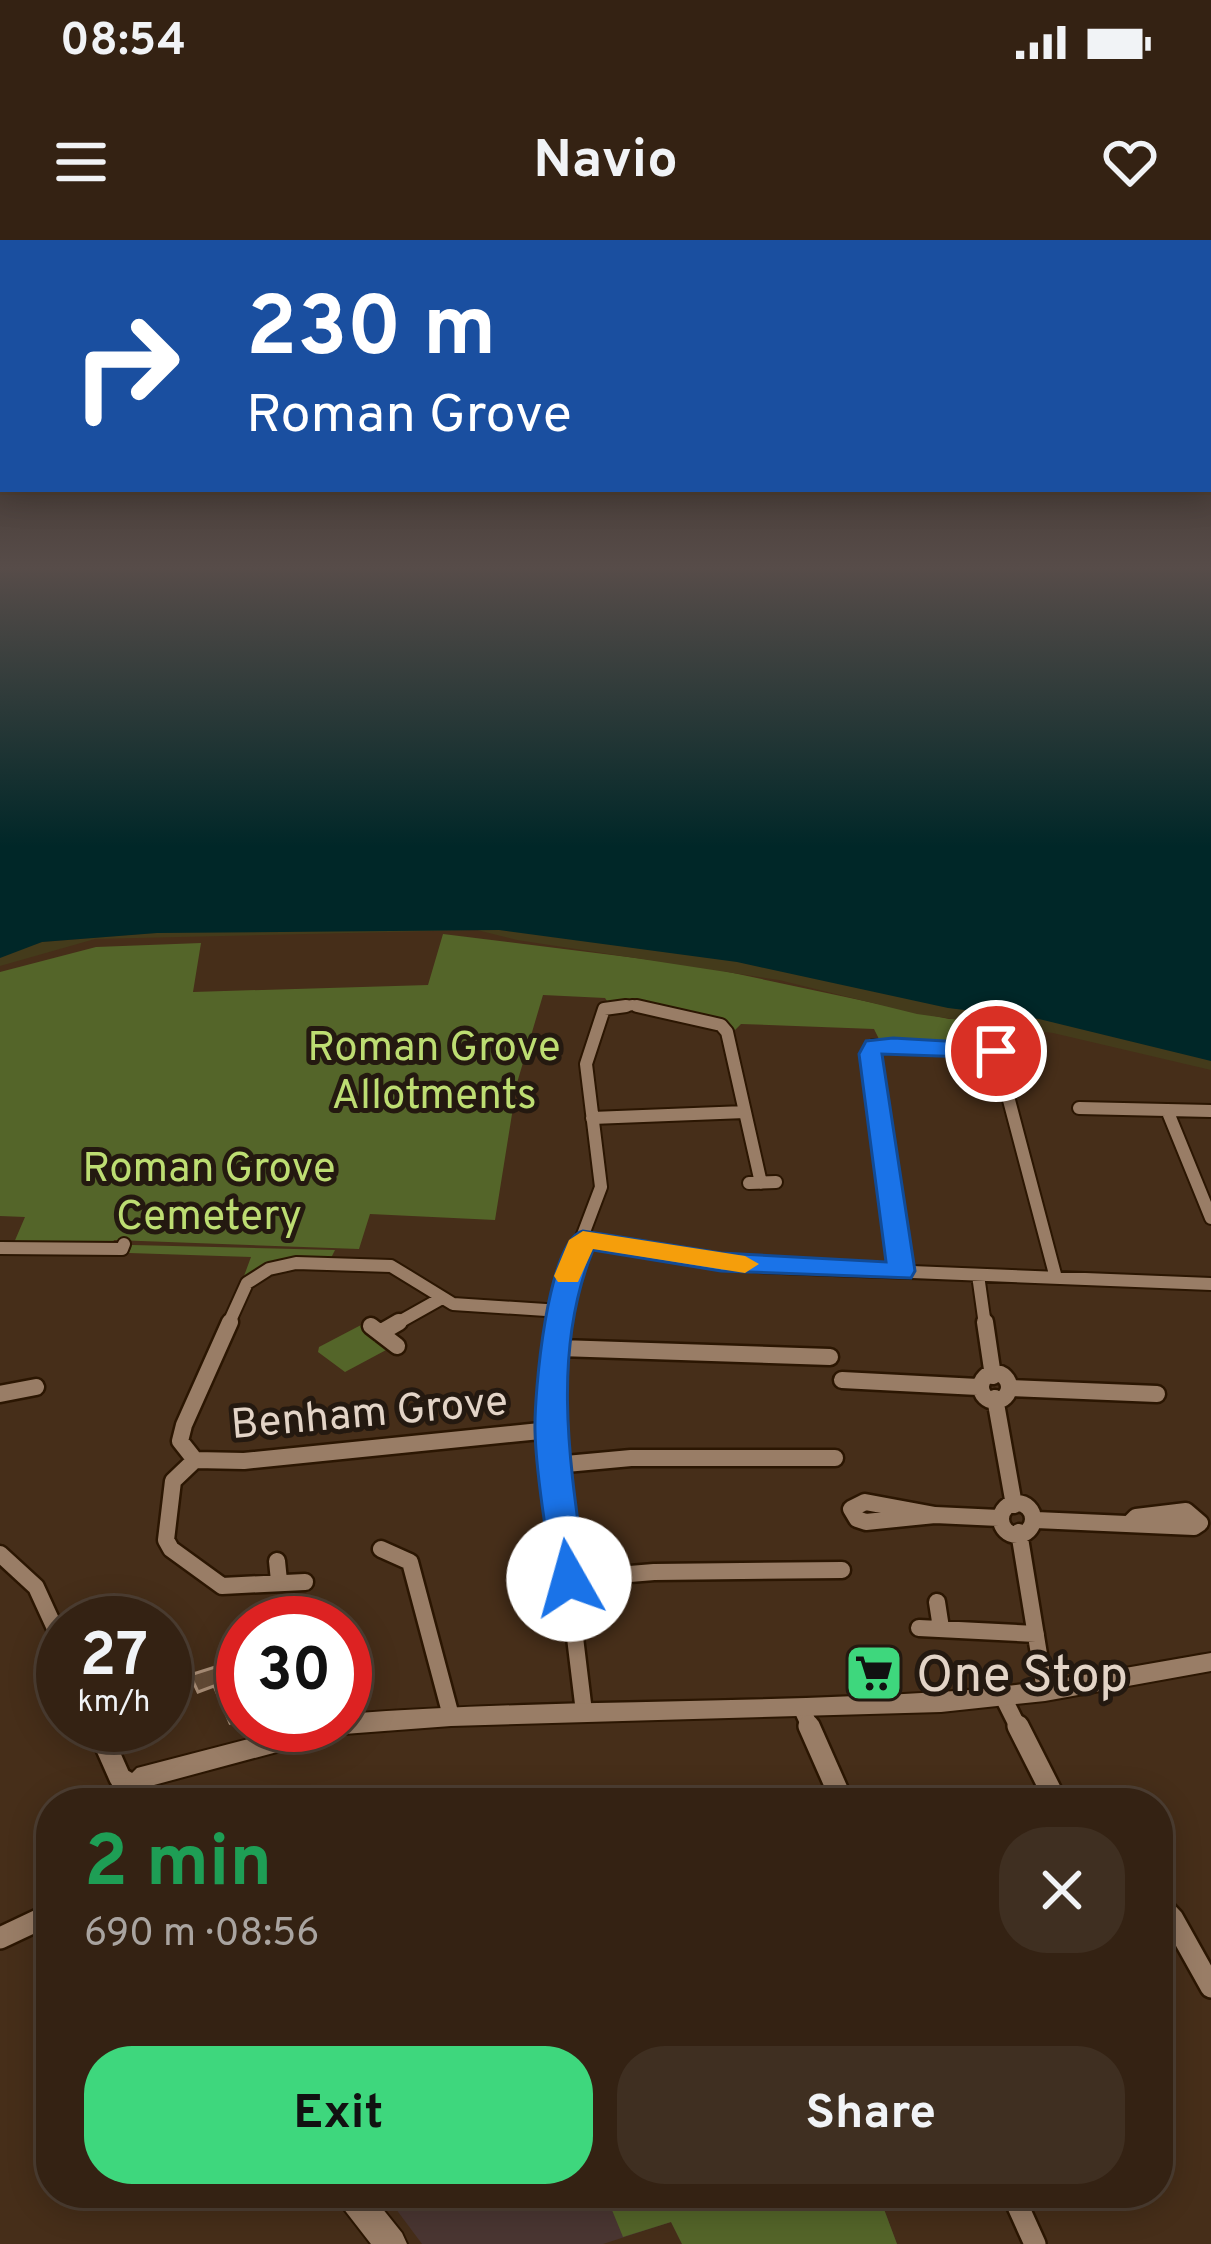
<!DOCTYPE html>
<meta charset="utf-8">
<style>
body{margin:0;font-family:Overpass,sans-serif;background:#3f2f21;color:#f1f3f6;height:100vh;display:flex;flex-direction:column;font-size:45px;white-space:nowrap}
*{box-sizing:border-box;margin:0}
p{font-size:39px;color:#a9a4a0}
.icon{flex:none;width:66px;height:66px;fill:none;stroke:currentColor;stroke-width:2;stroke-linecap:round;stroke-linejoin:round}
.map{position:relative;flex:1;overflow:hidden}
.panel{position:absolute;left:36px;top:1548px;width:1137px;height:420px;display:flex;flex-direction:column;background:#342213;border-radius:48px;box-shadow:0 6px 30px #0003,0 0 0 3px #4e3f33}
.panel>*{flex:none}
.top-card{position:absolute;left:0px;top:0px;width:1212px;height:252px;box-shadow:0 6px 30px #0003,0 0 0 3px #4e3f33;background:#1a4fa0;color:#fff;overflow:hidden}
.speed{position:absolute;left:36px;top:1356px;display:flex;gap:24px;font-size:60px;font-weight:700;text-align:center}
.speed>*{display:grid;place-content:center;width:156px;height:156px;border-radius:50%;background:#342213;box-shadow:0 6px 30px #0003,0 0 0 3px #4e3f33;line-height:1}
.speed small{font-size:30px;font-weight:400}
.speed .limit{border:18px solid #d22;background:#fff;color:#111}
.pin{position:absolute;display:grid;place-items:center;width:102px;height:102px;color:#fff;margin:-51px;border:6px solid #fff;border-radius:50%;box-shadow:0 3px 12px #0007}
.me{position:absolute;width:132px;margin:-66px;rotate:353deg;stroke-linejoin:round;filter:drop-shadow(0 0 9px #0008)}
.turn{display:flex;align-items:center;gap:42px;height:252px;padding:0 48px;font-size:54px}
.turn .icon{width:156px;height:156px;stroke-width:2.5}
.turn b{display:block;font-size:84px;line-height:102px}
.round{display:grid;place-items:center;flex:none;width:126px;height:126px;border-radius:48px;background:#3f2f21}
.summary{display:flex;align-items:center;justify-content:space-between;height:204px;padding:0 48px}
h1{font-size:72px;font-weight:700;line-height:90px;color:#1e9e55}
.button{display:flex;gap:24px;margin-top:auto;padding:24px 48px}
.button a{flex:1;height:138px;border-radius:48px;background:#3ed77d;color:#111;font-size:48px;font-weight:700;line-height:138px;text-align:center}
.button a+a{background:#3f2f21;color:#f1f3f6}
.status{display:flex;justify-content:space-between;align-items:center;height:84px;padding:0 60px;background:#342213;direction:ltr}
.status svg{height:33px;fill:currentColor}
header{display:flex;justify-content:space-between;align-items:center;height:156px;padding:0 48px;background:#342213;font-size:54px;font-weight:700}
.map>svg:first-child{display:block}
.education{fill:#4a3632}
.green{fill:#546529}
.sand{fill:#443b1b}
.water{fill:#002728}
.building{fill:#674e38;stroke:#af937b;stroke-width:3}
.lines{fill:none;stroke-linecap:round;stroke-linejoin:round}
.street-far3-casing{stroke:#2b1602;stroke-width:14}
.street-far2-casing{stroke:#2b1602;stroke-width:16}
.street-far1-casing{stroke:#2b1602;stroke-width:21}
.street-casing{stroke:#2b1602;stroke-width:26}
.secondary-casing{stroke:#2b1602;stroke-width:4}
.street-far3{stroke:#997d66;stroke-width:10}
.street-far2{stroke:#997d66;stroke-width:12}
.street-far1{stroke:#997d66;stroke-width:16}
.street{stroke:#997d66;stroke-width:21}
.secondary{fill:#997d66;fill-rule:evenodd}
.route{fill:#1a73e8;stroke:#114b97;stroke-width:3}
.slow{fill:#f59e0b}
.labels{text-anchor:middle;stroke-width:10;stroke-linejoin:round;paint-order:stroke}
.park-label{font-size:42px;fill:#bddd72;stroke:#241910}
.street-label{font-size:42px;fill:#e3d4c7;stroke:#241910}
.near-poi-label{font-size:51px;fill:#e3d4c7;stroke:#241910;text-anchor:start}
</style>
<div class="status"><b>08:54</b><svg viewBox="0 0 49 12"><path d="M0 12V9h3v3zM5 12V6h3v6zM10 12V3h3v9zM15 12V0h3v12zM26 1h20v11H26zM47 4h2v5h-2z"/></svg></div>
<header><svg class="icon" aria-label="menu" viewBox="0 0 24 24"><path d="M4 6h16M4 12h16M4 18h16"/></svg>Navio<svg class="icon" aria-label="heart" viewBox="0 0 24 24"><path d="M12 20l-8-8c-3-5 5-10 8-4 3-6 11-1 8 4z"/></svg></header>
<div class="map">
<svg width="1211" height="2004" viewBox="0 0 1211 2004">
<rect width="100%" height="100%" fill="#462e19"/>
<!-- education -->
<path class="education" d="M384,1953H878L897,2004H682L671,1982L603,2004H422Z"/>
<!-- green -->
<path class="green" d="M443,694L700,726L949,779L985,780L980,783L983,806L881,803L874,789L741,784L735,790L724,781L611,767L605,758L543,755L517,843L495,980L370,974L359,1009L114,1000L112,1005H13L25,977L0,976V732L96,707L201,703L193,752L428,745Z
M132,1005L335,1010L331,1018L310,1020L241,1044L251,1017L129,1013Z
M361,1085L388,1109L345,1132L318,1112L319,1107Z
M605,1953H878L897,2004H682L671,1982L623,1997Z"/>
<!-- sand -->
<path class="sand" d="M226,687H519L820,731L1211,809V830L1053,793L917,774L779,740L517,700L477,690L95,699L0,726V715L42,702Z"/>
<!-- water -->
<path class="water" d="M0,327H1211V821L1039,779L948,768L737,722L499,690L157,693L42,702L0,718Z"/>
<!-- building -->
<path class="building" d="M234,1421L243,1441V1478L230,1483L214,1446L198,1452L190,1435Z"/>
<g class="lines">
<defs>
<path id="street-far3" d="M605,769L633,765L650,769"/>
<path id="street-far2" d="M637,766L721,785L727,792L761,943
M1079,868L1211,871
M1167,870L1211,978
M592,878L745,872
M749,943L776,942
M583,1000L759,1026L1211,1044
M0,1008L122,1009L124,1004
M902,1031L870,814L874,806L996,811L1056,1038
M978,1035L985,1085
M228,1085L247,1043L269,1029L296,1023L391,1026L453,1064L561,1071
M394,1085L442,1058
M562,1085L567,1037L601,947L586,824L604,769L626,766"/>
<path id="street-far1" d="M562,1082L550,1190L584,1472
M985,1082L993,1136
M371,1086L397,1106
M380,1093L399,1082
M560,1108L830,1117
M981 1147a14 14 0 1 1 28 0a14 14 0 1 1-28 0Z
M842,1140L978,1147
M1012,1148L1157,1154
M0,1154L36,1147
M995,1158L1014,1265
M195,1220L180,1201L184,1185L230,1082
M195,1220L244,1221L550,1190
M195,1220L173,1241L166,1300L171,1309L222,1346L305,1342
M555,1225L631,1218H835
M865,1262L935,1275L866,1282L857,1279L851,1269Z
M1001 1279a16 16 0 1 1 32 0a16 16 0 1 1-32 0Z
M935,1275L999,1278
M1036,1280L1194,1287L1200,1283L1186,1271L1136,1277L1130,1283
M1019,1292L1045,1451
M381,1309L410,1322L451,1476
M0,1314L36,1347L63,1406
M277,1321L279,1341
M569,1339L654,1332L842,1330
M937,1362L941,1388
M919,1388L1036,1394
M1003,1457L1019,1489
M802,1469L811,1489"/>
<path id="street" d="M97,1486L120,1538L135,1547
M809,1486L843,1563
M1018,1486L1057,1563
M1158,1663L1173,1679L1211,1747
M0,1698L51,1674
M1012,1953L1035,2004"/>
<path id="secondary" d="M1211,1413V1431L1045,1461L941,1472L451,1486L344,1494L154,1545L147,1551L146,1563H120L126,1539L137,1528L302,1485H345V1474C543,1459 741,1464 939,1452C1031,1447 1121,1428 1211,1413Z
M336,1953H370L402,1993L407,2004H371L340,1964Z"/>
</defs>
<!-- street-far3 casing -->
<use href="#street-far3" class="street-far3-casing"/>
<!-- street-far2 casing -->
<use href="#street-far2" class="street-far2-casing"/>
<!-- street-far1 casing -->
<use href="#street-far1" class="street-far1-casing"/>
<!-- street casing -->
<use href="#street" class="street-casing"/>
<!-- secondary casing -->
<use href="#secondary" class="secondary-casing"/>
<!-- street-far3 -->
<use href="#street-far3" class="street-far3"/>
<!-- street-far2 -->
<use href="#street-far2" class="street-far2"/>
<!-- street-far1 -->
<use href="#street-far1" class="street-far1"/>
<!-- street -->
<use href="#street" class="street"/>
<!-- secondary -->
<use href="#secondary" class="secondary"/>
</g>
<!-- sky -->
<linearGradient id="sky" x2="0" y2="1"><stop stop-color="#26190e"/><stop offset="0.54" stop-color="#574c49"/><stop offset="1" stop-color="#574c49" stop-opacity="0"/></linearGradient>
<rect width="1211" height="607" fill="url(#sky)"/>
<!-- route -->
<path class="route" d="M893,798L996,804L1008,811L996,818L882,814L915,1031L911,1038L721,1031L593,1010C550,1114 571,1231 586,1339L581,1348L569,1352L557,1348L552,1339C547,1290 536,1240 535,1191C534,1156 547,1000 583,991L721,1013L886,1022L859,814L866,801Z"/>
<!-- slow -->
<path class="slow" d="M583,991L745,1016L759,1024L745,1033L593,1009L578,1042H558L554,1036L569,1000Z"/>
<!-- icons -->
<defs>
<symbol id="supermarket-square" viewBox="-11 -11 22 22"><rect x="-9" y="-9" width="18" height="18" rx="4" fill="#3ed77d" stroke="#241910"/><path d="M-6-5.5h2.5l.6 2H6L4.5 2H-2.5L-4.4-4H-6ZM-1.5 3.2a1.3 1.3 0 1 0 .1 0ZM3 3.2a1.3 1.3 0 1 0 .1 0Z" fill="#111"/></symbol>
</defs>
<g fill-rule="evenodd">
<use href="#supermarket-square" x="841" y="1400" width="66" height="66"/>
</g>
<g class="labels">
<!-- park labels -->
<g class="park-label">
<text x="434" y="820">Roman Grove<tspan x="434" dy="48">Allotments</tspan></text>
<text x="209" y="941">Roman Grove<tspan x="209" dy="48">Cemetery</tspan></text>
</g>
<!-- street labels -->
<g class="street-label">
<text transform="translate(369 1171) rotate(-5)" y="15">Benham Grove</text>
</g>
<!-- near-poi labels -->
<g class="near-poi-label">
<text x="916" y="1451">One Stop</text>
</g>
</g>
</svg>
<div class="speed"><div>27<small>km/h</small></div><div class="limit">30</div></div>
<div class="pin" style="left:996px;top:811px;background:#d93025"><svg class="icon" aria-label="arrive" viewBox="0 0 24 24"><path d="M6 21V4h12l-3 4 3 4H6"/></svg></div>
<svg class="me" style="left:569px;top:1339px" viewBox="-20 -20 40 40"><circle r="19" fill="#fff"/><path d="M0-13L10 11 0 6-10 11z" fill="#1a73e8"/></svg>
<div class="top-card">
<div class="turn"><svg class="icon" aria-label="right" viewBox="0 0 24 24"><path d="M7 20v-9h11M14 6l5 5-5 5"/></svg><div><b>230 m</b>Roman Grove</div></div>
</div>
<section class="panel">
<div class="summary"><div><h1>2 min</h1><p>690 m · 08:56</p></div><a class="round"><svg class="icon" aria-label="close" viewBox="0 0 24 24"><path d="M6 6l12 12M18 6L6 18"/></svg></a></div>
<div class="button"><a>Exit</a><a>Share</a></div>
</section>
</div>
